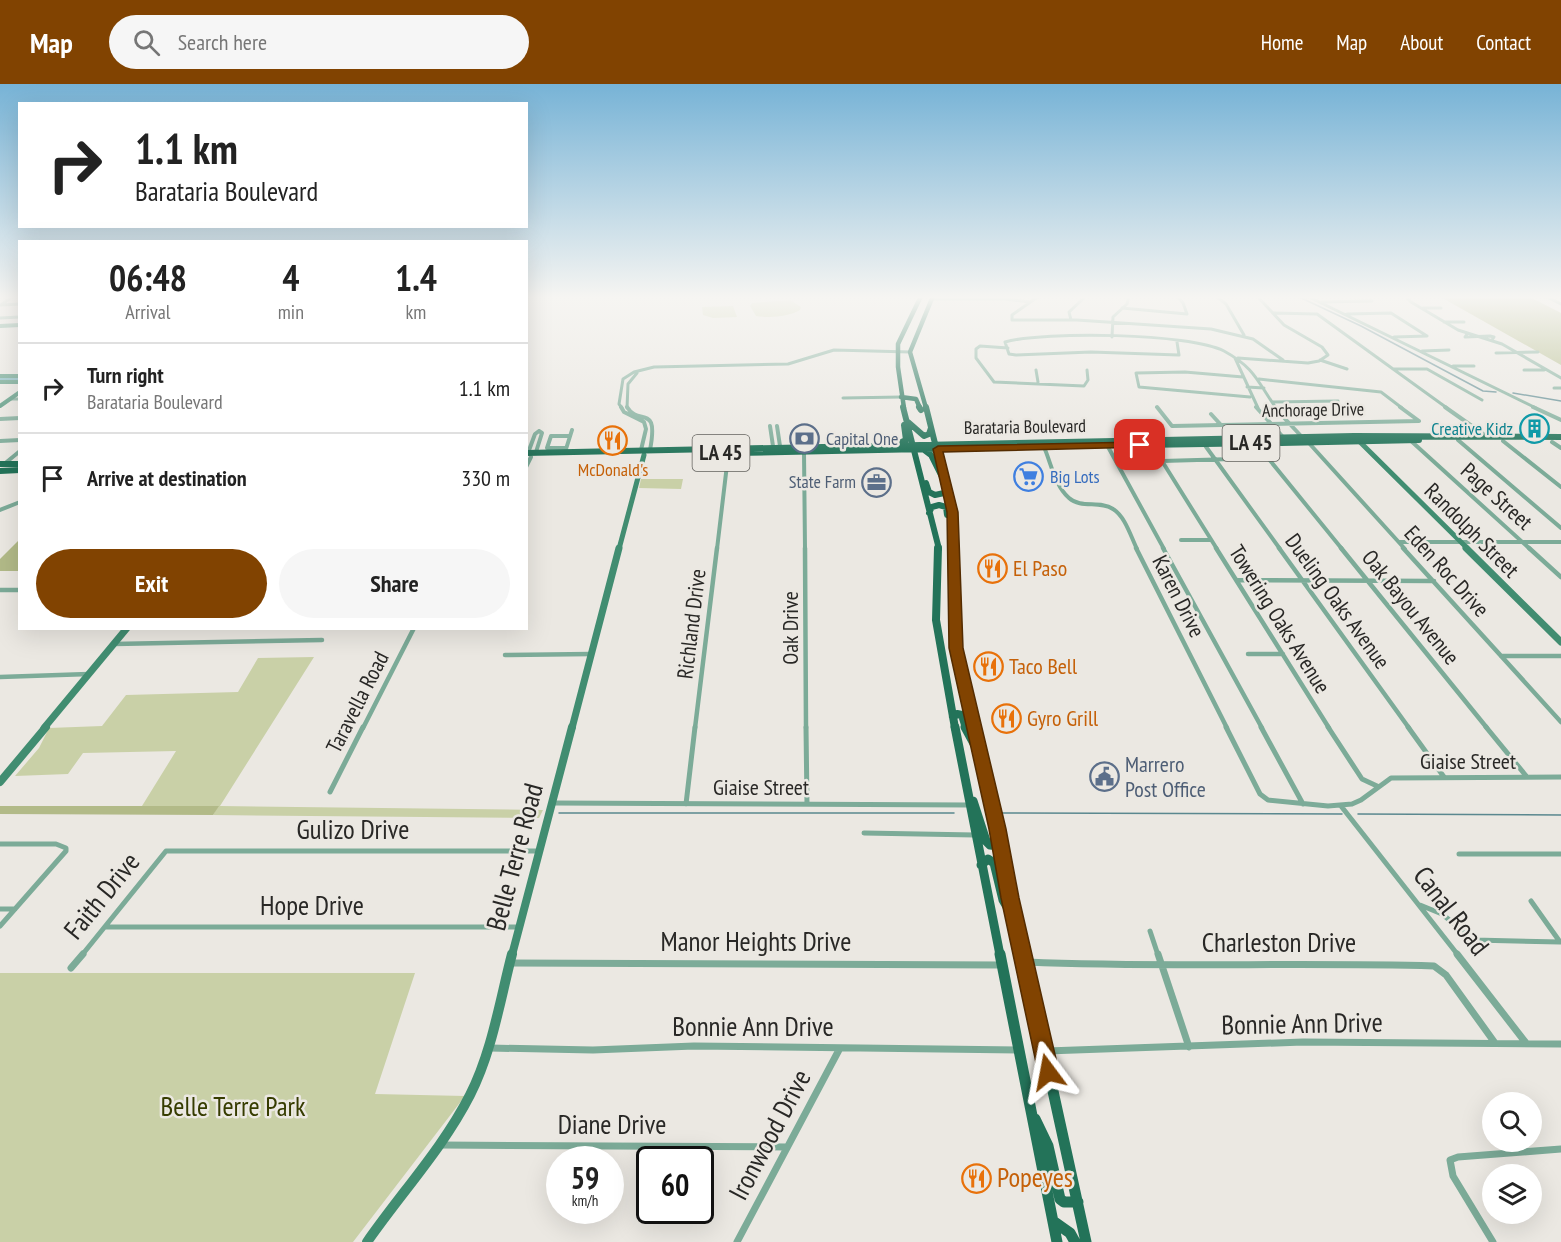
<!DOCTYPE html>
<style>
body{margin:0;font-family:"PT Sans Narrow",sans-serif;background:#f6f6f6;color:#222;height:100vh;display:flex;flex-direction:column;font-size:22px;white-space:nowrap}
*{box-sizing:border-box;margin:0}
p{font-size:20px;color:#767676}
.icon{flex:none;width:33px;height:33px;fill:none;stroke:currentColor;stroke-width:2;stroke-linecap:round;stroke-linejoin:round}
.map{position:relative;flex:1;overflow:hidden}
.drawer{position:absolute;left:18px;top:156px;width:510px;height:390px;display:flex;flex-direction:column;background:#fff;border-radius:0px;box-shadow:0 6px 24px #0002}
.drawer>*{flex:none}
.guide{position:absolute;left:18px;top:18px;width:510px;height:126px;border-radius:0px;box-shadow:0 6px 24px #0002;background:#fff;color:#222;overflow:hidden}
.controls{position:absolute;left:1482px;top:1008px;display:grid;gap:12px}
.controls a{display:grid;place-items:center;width:60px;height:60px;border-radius:50%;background:#fff;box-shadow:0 6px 24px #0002;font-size:30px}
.speed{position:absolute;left:546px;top:1062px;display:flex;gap:12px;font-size:30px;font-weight:700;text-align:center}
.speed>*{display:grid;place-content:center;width:78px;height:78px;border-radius:50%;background:#fff;box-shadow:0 6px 24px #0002;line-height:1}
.speed small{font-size:15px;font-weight:400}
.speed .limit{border:3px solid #111;border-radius:9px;background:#fff;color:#111}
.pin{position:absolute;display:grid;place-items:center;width:51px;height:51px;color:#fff;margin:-26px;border-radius:12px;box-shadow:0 3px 9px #0006}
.me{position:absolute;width:66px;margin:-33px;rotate:347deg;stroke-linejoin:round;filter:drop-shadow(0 0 4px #0008)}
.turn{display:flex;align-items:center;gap:21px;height:126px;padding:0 18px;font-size:27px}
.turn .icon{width:78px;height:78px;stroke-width:2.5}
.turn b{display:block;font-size:42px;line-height:51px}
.eta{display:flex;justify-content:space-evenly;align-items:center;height:102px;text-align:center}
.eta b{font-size:36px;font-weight:600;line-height:42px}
.cta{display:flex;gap:12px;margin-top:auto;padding:12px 18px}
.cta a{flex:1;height:69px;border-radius:36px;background:#814301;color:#fff;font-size:24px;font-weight:600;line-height:69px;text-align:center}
.cta a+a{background:#f6f6f6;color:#222}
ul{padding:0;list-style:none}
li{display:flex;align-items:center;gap:18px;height:90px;padding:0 18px;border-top:2px solid #e0e0e0}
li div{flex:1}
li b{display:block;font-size:22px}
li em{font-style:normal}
header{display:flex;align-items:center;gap:36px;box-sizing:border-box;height:84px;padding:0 30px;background:#814301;color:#fff}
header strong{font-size:28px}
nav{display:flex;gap:33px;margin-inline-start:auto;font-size:21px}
.search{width:420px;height:54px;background:#f6f6f6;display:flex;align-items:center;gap:15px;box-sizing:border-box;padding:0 21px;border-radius:33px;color:#767676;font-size:22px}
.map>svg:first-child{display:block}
.green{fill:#c9d0a7}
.forest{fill:#b2ba88}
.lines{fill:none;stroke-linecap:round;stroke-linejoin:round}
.stream{stroke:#5a888f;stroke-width:1.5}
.canal{stroke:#6fb1bc;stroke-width:4}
.street-far4{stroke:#7cab98;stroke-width:3}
.street-far3{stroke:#7cab98;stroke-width:4}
.street-far2{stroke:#7cab98;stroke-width:4.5}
.street-far1{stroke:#7cab98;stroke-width:5}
.street{stroke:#7cab98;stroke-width:7}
.secondary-far4{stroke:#418d71;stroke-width:4}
.secondary-far3{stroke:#418d71;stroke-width:5}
.secondary-far2{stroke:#418d71;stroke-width:7}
.secondary-far1{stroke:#418d71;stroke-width:8}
.secondary{stroke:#418d71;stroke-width:10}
.primary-far4{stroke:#237359;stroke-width:4.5}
.primary-far3{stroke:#237359;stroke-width:6}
.primary-far2{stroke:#237359;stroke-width:8}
.primary-far1{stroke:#237359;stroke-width:9}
.primary{stroke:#237359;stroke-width:11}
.route{fill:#814301;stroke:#542c01;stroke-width:1.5}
.labels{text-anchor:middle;stroke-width:5;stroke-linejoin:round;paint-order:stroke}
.far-street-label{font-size:18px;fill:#292826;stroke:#ebe8e2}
.far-culture-label{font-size:18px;fill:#0d838f;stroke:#ebe8e2;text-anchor:end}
.far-service-label{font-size:18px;fill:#4e5e75;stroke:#ebe8e2;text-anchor:start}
.far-food-label{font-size:18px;fill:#c56008;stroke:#ebe8e2}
.far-shop-label{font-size:18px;fill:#366cbe;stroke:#ebe8e2;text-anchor:start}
.shield{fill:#ebe8e2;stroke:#63625e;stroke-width:1.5}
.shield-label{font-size:21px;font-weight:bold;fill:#292826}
.street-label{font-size:22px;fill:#292826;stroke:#ebe8e2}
.food-label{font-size:22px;fill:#c56008;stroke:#ebe8e2;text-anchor:start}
.service-label{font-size:22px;fill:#4e5e75;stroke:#ebe8e2;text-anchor:start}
.near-street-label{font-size:27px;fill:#292826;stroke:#ebe8e2}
.near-park-label{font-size:27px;fill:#363c00;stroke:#ebe8e2}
.near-food-label{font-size:27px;fill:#c56008;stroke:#ebe8e2;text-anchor:start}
</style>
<header>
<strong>Map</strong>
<div class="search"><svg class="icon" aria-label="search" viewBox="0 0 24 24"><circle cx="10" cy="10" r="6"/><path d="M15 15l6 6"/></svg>Search here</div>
<nav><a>Home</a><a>Map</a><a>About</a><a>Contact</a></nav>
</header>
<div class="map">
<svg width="1561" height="1158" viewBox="0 0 1561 1158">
<rect width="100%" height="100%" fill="#ebe8e2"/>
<!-- green -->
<path class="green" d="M790,216L801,223L800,226C788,233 770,234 756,232L750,222L752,219Z
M733,222L737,233L713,234L703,231L702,223Z
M641,395H683L681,405L639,404Z
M314,573L220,722L543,726L539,734L213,731L218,722H142L176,667L83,669L68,690L15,692L39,664L49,644L102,642L126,611L238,608L258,574Z
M0,889H415L375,1010L465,1012L353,1158H0Z"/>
<!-- forest -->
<path class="forest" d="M1439,212H1528L1561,229V281Z
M19,456V487H0V475Z
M0,722H219L213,731L0,730Z"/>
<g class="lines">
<!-- stream -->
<path class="stream" d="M1297,212L1361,242L1483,307L1496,308
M1513,309L1561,317
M559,729H954
M1002,729L1342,730
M1358,730L1561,731"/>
<!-- canal -->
<path class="canal" d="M0,295H20"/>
<!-- street-far4 -->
<path class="street-far4" d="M1039,212L1012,231V236H1077L1211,245L1253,255L1283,276
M1216,212L1226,220L1244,251
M1307,212L1536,324
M1405,212L1411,218L1458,246L1502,260L1561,294
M1545,212L1561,220
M932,215H1005L1030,218
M1321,218L1372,217
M0,221L20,220
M1,221L13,212
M1122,224L1187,230L1183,219L1177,212
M1423,224H1441
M1274,229L1317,230L1447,324
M1347,230L1391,229L1427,252
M0,234L20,233
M1071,236L1069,228L1086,212
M1444,238H1464
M1467,250L1465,253L1490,252L1494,253L1492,256
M1112,253L1113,233L1127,220L1129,212
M1394,253L1427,252
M1177,258L1179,271L1091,268L1016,271L1009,270L1005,258C1044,247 1190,249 1224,267C1255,284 1257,297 1276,324
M1008,264L980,262L976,265V274L994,298L1084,302L1088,296L1087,286
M1422,267L1449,266
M1496,269L1538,268
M1235,274L1258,324
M1238,274L1308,279L1319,277L1328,271L1322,263L1284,241L1257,212
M1320,276L1347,285
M1453,282H1474
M1393,285H1427L1482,316
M1036,286L1038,298
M1524,286H1544
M1243,293L1185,288L1136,289L1139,303L1250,313
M1259,295L1381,308L1402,324
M1247,303L1264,304
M1554,304H1561
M843,314L901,313
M10,315H20
M1272,318L1338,317
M622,324L619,320L623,295L634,288L654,283L788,280L834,266L910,268
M627,324L628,300L637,289"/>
<!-- street-far3 -->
<path class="street-far3" d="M621,323L624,328L644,338L646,345L641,366
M627,323C639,343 659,318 650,366
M1157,323L1172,342L1419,337
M1256,323L1283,353
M1274,323L1302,353
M1400,323L1419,337
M1445,323L1486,352
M1533,323L1561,336
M1211,330L1221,341
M0,335L20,334
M770,342L773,362
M777,342L780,362
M1410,356L1530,465
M1458,356L1561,444
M0,357L20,356
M1503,357L1561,403
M1308,358L1405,465
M1552,358L1561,364
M1204,360L1280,465
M1107,361L1164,465
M1044,363C1051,379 1055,402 1069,414C1081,425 1100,416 1113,425C1125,432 1131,453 1137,465
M566,364H547L551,352H570
M566,365L572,346
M536,368L542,349L539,347
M804,368L805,465
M528,369L535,350L539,347
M1162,377L1268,374L1342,465
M1162,377L1217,465
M3,381L20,367
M526,383L531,373
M0,426L20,418
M1181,456H1211
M1399,458H1561
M717,465L729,364"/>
<!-- street-far2 -->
<path class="street-far2" d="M805,464L806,644
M1136,464L1227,644
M1163,464L1262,644
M1216,464L1329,644
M1279,464L1409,644
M1341,464L1487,644
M1403,464L1561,638
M1529,464L1561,493
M1236,496L1434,497
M0,506H20
M114,560L322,556
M1248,570H1283
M505,571L591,570
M1501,572H1561
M0,593L89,590
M363,644L414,544
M695,644L717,464"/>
<!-- street-far1 -->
<path class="street-far1" d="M806,643L807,720
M1226,643L1260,710L1268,716L1328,722L1352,720L1361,716L1391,694L1561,693
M1261,643L1303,720
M1328,643L1362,695L1377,702
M1408,643L1444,693
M1486,643L1527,693
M330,708L363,643
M552,719L969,721
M686,720L695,643
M1341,722L1458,871
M864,749L975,751
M0,760H56L66,764V767L0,842
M1459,770H1561
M1420,821L1442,830L1474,856L1560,858L1531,817
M0,825H15
M105,843H519
M1150,847L1158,871
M82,871L166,767H539"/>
<!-- street -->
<path class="street" d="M1158,870L1189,963
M1457,870L1526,959
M1027,878C1163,884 1298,878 1434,882L1446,891L1495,959
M510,879L1002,881
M71,884L83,870
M490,964L593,966L694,962L1019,966
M1047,967L1303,958L1561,960
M440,1061L786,1063
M737,1158L840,964
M1493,1158L1453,1092L1450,1076L1458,1073L1561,1065"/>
<!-- secondary-far4 -->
<path class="secondary-far4" d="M0,242L20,241
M0,292H20
M0,298H20
M0,322L20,308"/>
<!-- secondary-far3 -->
<path class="secondary-far3" d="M1359,357L1468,465
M619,465L644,371"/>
<!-- secondary-far2 -->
<path class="secondary-far2" d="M1466,464L1561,558
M44,644L127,544
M572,644L619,464"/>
<!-- secondary-far1 -->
<path class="secondary-far1" d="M0,698L46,643
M512,871L572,643"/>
<!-- secondary -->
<path class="secondary" d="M367,1158C401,1109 443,1064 470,1011C492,968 500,916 512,870"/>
<!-- primary-far4 -->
<path class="primary-far4" d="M901,313L916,315L920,324
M904,324L898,283V260L921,212
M926,324L910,268L933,212"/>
<!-- primary-far3 -->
<path class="primary-far3" d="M903,323L939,465
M919,323L921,326
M926,323L952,428L953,465
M899,359L906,356L904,341L908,338L924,352L929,350L931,344
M1281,359L1419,356
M1140,361L1269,359
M923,365L931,371L945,399
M526,369L1354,352L1561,353
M735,369L1065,362
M0,380H20
M0,387L20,386
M926,399L929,408L935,411L944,409L947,404
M929,429L932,423L939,421L946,423L947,431"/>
<!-- primary-far2 -->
<path class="primary-far2" d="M938,464L936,536L955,644
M953,464L956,564L974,644
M953,633L957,630L962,631L966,644"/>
<!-- primary-far1 -->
<path class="primary-far1" d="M955,643L1000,871
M965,643L977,665
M973,643L1023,871
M973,717L986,757L990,761L1000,762
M981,781L988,775L994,779L1003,816L1013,833"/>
<!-- primary -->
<path class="primary" d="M1000,870L1057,1158
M1023,870L1086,1158
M1035,1035L1048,1062L1060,1115L1064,1118H1078
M1053,1137L1070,1149L1075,1158"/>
</g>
<!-- sky -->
<linearGradient id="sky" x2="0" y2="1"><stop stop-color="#77b3d6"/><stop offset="0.57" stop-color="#f6f5f2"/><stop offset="1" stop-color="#f6f5f2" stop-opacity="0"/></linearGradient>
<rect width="1561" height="374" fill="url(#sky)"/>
<!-- route -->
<path class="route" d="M1140,358L1144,359V363L943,368L958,428L963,564L1006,745L1019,814L1059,988L1056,994L1048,997L1041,994L1038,988L1001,814L989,745L949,564L947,428L933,365L938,362Z"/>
<!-- icons -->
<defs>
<symbol id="building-ring" viewBox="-11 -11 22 22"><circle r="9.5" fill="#ebe8e2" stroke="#0f9aa8" stroke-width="1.5"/><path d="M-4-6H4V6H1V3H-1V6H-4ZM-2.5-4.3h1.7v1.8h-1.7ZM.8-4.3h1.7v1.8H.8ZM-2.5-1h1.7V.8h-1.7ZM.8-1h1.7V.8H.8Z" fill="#0f9aa8"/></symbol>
<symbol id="bank-ring" viewBox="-11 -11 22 22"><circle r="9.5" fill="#ebe8e2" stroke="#5c6f8a" stroke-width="1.5"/><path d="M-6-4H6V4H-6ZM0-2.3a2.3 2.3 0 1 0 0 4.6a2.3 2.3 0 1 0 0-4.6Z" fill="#5c6f8a"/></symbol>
<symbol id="restaurant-ring" viewBox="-11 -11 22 22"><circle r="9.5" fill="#ebe8e2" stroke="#e8710a" stroke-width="1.5"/><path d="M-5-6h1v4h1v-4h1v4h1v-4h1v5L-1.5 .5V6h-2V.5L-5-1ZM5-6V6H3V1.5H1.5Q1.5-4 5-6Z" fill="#e8710a"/></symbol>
<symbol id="supermarket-ring" viewBox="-11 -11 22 22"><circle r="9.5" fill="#ebe8e2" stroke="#3f7fe0" stroke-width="1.5"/><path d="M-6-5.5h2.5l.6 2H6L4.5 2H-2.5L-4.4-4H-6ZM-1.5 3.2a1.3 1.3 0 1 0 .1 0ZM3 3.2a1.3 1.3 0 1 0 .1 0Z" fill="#3f7fe0"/></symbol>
<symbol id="office-ring" viewBox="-11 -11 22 22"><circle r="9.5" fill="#ebe8e2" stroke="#5c6f8a" stroke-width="1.5"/><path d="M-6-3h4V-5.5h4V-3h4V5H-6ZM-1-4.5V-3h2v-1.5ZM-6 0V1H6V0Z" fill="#5c6f8a"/></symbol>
<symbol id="civic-ring" viewBox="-11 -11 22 22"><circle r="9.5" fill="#ebe8e2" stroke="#5c6f8a" stroke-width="1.5"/><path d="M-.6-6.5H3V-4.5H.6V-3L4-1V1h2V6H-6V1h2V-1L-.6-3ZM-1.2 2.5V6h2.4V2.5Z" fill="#5c6f8a"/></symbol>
</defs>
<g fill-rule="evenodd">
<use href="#building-ring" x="1518" y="328" width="33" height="33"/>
<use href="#bank-ring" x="788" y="338" width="33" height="33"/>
<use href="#restaurant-ring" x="596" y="340" width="33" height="33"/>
<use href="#supermarket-ring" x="1012" y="376" width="33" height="33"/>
<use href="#office-ring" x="860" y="382" width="33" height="33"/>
<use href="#restaurant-ring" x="976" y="468" width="33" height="33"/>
<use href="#restaurant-ring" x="972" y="566" width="33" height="33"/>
<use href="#restaurant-ring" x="990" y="618" width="33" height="33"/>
<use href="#civic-ring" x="1088" y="676" width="33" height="33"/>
<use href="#restaurant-ring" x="960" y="1078" width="33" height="33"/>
</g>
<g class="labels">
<!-- far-street labels -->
<g class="far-street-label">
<text transform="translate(1313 326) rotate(-1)" y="6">Anchorage Drive</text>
<text transform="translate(1025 343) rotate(-1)" y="6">Barataria Boulevard</text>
</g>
<!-- far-culture labels -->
<g class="far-culture-label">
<text x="1513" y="351">Creative Kidz</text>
</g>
<!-- far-service labels -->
<g class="far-service-label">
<text x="826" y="361">Capital One</text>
<text x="856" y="404" text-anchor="end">State Farm</text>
</g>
<!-- far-food labels -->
<g class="far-food-label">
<text x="613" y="392">McDonald's</text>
</g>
<!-- far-shop labels -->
<g class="far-shop-label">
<text x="1050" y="399">Big Lots</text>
</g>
<!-- shield labels -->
<g class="shield">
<rect x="1222.5" y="341" width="57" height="36" rx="4.5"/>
<rect x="692.5" y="351" width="57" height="36" rx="4.5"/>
</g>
<g class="shield-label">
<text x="1251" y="366">LA 45</text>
<text x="721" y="376">LA 45</text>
</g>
<!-- street labels -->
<g class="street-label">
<text transform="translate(1497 412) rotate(42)" y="8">Page Street</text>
<text transform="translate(1472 446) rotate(45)" y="8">Randolph Street</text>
<text transform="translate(1447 487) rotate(48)" y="8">Eden Roc Drive</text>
<text transform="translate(1179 512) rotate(63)" y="8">Karen Drive</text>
<text transform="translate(1338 517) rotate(54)" y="8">Dueling Oaks Avenue</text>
<text transform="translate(1411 523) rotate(51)" y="8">Oak Bayou Avenue</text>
<text transform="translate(1280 535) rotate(58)" y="8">Towering Oaks Avenue</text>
<text transform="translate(691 540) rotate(-83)" y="8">Richland Drive</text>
<text transform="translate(790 544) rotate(-90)" y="8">Oak Drive</text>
<text transform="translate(357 618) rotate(-63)" y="8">Taravella Road</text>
<text x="1468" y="685">Giaise Street</text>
<text x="761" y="711">Giaise Street</text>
</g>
<!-- food labels -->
<g class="food-label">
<text x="1013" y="492">El Paso</text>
<text x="1009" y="590">Taco Bell</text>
<text x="1027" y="642">Gyro Grill</text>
</g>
<!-- service labels -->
<g class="service-label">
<text x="1125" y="688">Marrero<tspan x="1125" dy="25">Post Office</tspan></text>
</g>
<!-- near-street labels -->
<g class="near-street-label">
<text x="353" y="755">Gulizo Drive</text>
<text transform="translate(515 773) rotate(-75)" y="9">Belle Terre Road</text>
<text transform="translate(102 812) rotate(-51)" y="9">Faith Drive</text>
<text x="312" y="831">Hope Drive</text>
<text transform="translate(1451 827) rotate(52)" y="9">Canal Road</text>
<text x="756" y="867">Manor Heights Drive</text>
<text x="1279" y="868">Charleston Drive</text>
<text transform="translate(1302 940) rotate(-1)" y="9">Bonnie Ann Drive</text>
<text x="753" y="952">Bonnie Ann Drive</text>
<text x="612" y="1050">Diane Drive</text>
<text transform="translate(770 1051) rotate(-62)" y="9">Ironwood Drive</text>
</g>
<!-- near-park labels -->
<g class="near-park-label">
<text x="233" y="1032">Belle Terre Park</text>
</g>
<!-- near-food labels -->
<g class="near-food-label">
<text x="997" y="1103">Popeyes</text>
</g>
</g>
</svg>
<div class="controls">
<a><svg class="icon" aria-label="search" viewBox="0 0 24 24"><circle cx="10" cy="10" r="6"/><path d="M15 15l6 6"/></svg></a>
<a><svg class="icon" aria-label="layers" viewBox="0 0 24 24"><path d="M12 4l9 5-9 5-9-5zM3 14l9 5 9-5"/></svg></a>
</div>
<div class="speed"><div>59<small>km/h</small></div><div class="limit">60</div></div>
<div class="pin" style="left:1140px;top:361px;background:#d93025"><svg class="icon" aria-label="arrive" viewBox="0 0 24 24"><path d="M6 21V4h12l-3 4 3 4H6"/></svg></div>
<svg class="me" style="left:1048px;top:988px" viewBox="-20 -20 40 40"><path d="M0-17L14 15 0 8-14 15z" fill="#814301" stroke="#fff" stroke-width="4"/></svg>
<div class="guide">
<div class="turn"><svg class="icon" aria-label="right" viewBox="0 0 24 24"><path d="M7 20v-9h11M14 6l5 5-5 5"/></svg><div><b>1.1 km</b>Barataria Boulevard</div></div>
</div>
<section class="drawer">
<div class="eta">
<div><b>06:48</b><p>Arrival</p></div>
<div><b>4</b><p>min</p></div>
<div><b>1.4</b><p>km</p></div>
</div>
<ul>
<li><svg class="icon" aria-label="right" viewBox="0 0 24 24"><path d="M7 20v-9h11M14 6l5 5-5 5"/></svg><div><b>Turn right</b><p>Barataria Boulevard</p></div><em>1.1 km</em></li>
<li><svg class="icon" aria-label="arrive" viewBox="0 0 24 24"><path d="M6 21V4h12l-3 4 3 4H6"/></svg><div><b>Arrive at destination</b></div><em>330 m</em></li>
</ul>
<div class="cta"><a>Exit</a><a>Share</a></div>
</section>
</div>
